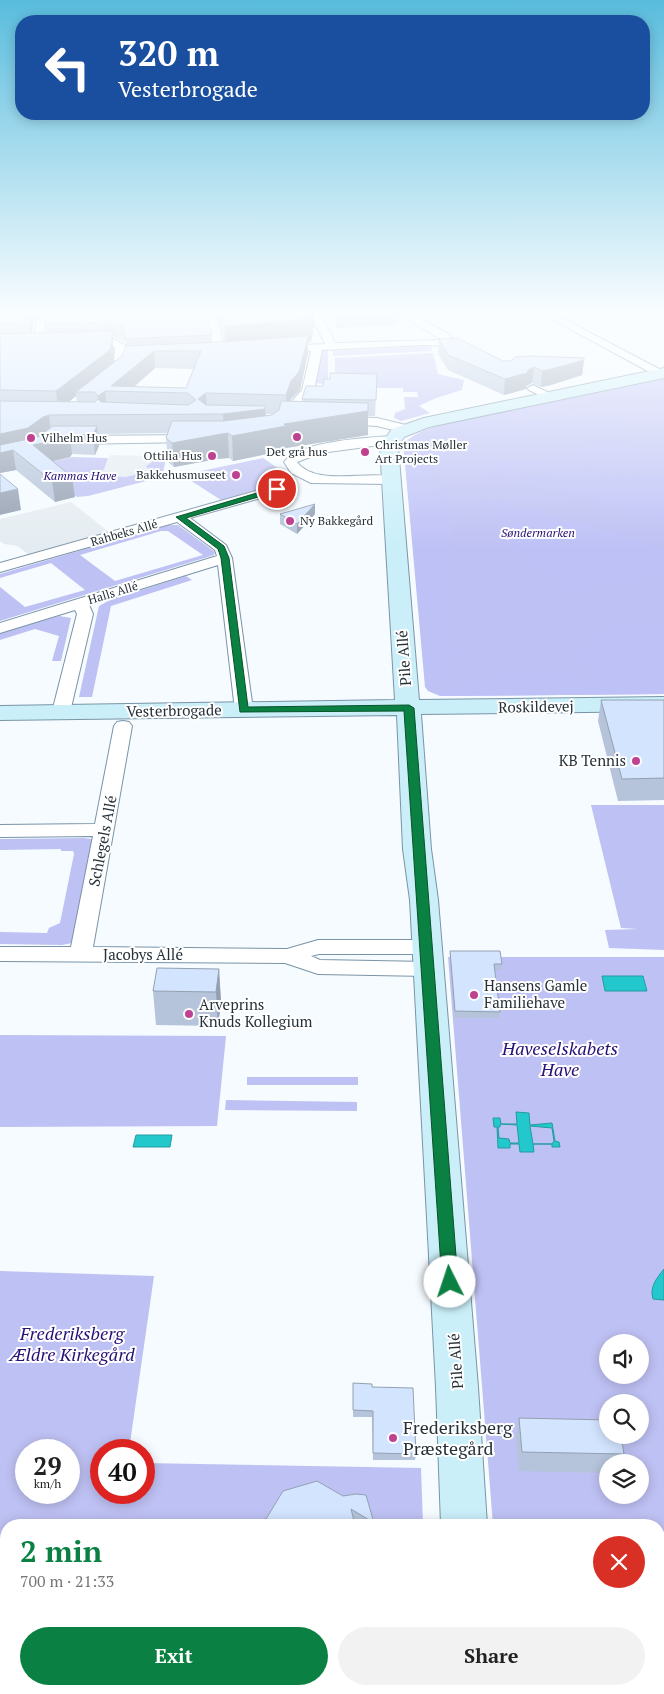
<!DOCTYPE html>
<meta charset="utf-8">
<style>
body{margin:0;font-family:"PT Serif",serif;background:#f2f2f2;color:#222;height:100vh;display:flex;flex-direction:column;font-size:19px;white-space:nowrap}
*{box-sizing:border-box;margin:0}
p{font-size:16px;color:#767676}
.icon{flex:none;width:28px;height:28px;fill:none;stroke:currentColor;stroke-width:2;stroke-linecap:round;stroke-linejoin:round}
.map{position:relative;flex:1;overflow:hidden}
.panel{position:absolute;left:0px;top:1519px;width:665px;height:176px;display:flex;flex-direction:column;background:#fff;border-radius:20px 20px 0 0;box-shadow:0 2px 12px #0003}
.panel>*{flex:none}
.top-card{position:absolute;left:15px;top:15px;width:635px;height:105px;border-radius:20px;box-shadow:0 2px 12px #0003;background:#1a4fa0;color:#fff;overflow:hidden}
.tools{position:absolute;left:599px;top:1334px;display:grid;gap:10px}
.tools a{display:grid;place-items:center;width:50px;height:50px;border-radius:50%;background:#fff;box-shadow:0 2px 12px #0003;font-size:25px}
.speed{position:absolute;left:15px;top:1439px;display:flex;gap:10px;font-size:25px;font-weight:700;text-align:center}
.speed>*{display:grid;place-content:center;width:65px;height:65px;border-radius:50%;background:#fff;box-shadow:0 2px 12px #0003;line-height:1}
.speed small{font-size:12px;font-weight:400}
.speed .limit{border:8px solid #d22;background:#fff;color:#111}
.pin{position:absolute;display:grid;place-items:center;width:42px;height:42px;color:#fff;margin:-21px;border:2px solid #fff;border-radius:50%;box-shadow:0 1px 5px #0007}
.me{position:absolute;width:55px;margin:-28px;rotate:356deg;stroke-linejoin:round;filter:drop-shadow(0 0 4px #0008)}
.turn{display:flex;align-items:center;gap:18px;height:105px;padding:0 20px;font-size:22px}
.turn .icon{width:65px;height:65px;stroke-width:2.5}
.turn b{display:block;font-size:35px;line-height:42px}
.round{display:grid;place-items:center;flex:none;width:52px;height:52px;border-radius:26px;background:#f2f2f2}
.head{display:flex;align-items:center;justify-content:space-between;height:85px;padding:0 20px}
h1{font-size:30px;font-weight:800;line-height:38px;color:#0b8043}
.action{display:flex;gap:10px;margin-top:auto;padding:10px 20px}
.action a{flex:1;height:58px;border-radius:30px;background:#0b8043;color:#fff;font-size:20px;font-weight:800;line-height:58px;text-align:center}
.action a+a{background:#f2f2f2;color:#222}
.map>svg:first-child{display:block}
.built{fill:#e5ecf1}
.green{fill:#bec1f3;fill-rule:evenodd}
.forest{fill:#bec1f6}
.water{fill:#23c8cc;stroke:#249ba0;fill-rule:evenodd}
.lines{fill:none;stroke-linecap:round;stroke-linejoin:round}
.street-casing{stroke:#7a94a7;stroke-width:2}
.secondary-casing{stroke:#7a94a7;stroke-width:2}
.street{fill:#fff;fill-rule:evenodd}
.secondary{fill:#caeff9;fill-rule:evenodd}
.wall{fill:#b5c4da;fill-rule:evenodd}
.shaded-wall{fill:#94a0b2}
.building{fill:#d3e4fe;stroke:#94a0b2;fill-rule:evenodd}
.route{fill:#0b8043;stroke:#07532c}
.poi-dot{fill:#bf4291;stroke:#fff;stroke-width:2}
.labels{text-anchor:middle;stroke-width:4;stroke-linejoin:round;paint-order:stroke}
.far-poi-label{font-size:12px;fill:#263139;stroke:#fff;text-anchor:start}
.far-park-label{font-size:12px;font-style:italic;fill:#271175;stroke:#fff}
.far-street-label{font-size:12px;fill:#263139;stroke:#fff}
.street-label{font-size:15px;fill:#263139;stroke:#fff}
.poi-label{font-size:15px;fill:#263139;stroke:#fff;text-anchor:start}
.near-park-label{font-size:18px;font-style:italic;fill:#271175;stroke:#fff}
.near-poi-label{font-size:18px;fill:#263139;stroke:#fff;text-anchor:start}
</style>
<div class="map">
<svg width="664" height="1694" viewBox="0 0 664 1694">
<rect width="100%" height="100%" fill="#f5fbff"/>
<!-- built -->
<path class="built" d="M110,455L154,456L152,462L146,468L148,471L147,472L125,477L101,476L99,473L105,467Z
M71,502L109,532L29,555L18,546L4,544L0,541V519Z"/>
<!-- green -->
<path class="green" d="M431,346L432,351L333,356V351Z
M328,350V386H323L324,384L314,383L320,351Z
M433,353L438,374L464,380L462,390L436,398L419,406L430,413L401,421L394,418L395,413L405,409L404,397H418L417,392H403V388H335V358Z
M664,379V694L440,696L428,691L425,687L404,452V446L407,440L426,430L518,407Z
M72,457L108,458L105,467L100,475L125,477L147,472L148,469L146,466L152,462L153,459H166L162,477L88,496L77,497L37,465Z
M263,458L289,476L288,481L221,500L182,475Z
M167,525H178L215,552L214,555L0,621V587L25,607L85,590L51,563L0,578V574ZM161,531H168L203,555L115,581L80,555Z
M186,576L192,580L111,606L92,697H79L99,606L110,600Z
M59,616L71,618L61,661H52L59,636L35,629L0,640V633Z
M591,805H664V950L609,948L605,930L638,929L621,928Z
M83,838L92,839L96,844L72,943L62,945L0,944V932L47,933L49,928L60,923L74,854L73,851H61V849L0,850V839Z
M448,957H664V1644H659V1525H493ZM608,1342H640V1375H608ZM608,1402H640V1435H608ZM608,1462H640V1495H608Z
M0,1035L226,1036L217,1126L0,1127Z
M247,1077H358V1085H247Z
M226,1100L357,1102V1111L225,1110Z
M0,1271L154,1276L129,1450H101V1492H144V1463L421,1468L423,1525H6V1685L0,1684ZM26,1450H69V1492H26Z"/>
<!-- forest -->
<path class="forest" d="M664,379V392L596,401L499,425L444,446L408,440C426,425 457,421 480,416C541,402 603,391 664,379Z
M647,397L664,402V418L646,415L629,416L611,427L540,432L504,439H476C485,431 504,428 516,425C559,413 602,402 647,397Z
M615,441C634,444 649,454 664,465V472L561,467L508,476L498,477L484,473L482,468C494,453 514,461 530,460C559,458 584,443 615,441Z
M407,443L444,448C415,467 448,495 452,520C456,540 449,561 449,581C449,608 454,636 456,662L447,668V672L450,677L427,689L404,452V446Z
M561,470L664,475V522L528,485L518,478Z
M489,501H500L664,547V577L659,576L584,591H571L564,589L546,575L555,570L551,566H536L523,555L483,502Z
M617,624H664V670L629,668H586L570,662L569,658L593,636Z
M590,673L664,676V694L440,696L461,682H476L490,676L572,675L575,680L592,679Z"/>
<!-- water -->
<path class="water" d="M602,976H643L647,991H605Z
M516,1112L529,1113L530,1125L552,1123L555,1141L559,1142L560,1147H552V1144H533L534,1152H520L519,1144H510V1148H498L497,1127H494L493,1118H500L501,1124H517ZM500,1124L517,1125L519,1143H510L509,1139L499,1138L498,1127H500ZM530,1126L552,1128L554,1141L552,1144H533Z
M136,1135H172L170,1147H133Z
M664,1269V1300L653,1299C649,1287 657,1278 664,1269Z"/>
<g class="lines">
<defs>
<path id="street" d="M310,312H320L335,343L442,340L395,312H407L449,334L454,341L469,349L464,352L448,346L423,345L322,350L314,391L304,401L299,420L293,424L287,420L293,400L302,390L311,351L283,352L278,349L283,346L325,344Z
M539,312H589L584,315L562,318L663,371L664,374L659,376L655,375Z
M222,313L227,316L226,318L217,319L226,355L221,358L216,355L207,322L180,323L175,320L180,317L207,316Z
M71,317L75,318V322L46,324L43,344L42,346H34L33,344L37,319Z
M87,339H113L125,345V364L111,380H103L101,378L114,364L115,347L83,344L82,342Z
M533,385L551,394L553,396L547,399L529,390L527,388Z
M341,417L377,418L410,426L412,429L406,433L377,426L337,424L335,421Z
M192,435L198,439L196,442L71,444L65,440L71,436Z
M391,436L397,440L395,443L321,453L297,462C316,487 367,470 395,477L397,480L390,484L311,483L291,473L284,462C300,441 365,438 391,436Z
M277,485L282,486L284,489L282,492L190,518L226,545L232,558L253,710L250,714L244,715L238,714L235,710L218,565L89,605L93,614L70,712L67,716L61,717L55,716L52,712L77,614L75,610L0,633V623L217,556L215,550L177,522L0,572V563Z
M123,721L129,722L132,726L93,947L287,949L318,940H426L434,942L437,947L434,952L426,954H319L311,956L320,960L428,962L436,964L439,969L436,974L428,976L318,974L285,963L0,961V947H71L93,836L0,837V825L95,824L114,726L117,722Z"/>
<path id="secondary" d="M664,368V378L429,427L404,437L398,446L419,700L664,697V711L421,714L431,849L438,900L478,1387L487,1525H441L436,1387L410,900L403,849L397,715L0,720V706L395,700L380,446L392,429L424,418Z
M451,1689H501L502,1694H452Z"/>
</defs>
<!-- street casing -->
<use href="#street" class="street-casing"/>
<!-- secondary casing -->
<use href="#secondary" class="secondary-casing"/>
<!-- street -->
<use href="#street" class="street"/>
<!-- secondary -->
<use href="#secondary" class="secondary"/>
</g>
<!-- wall -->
<path class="wall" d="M0,312H34V317L32,333L45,332L44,324L46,312H314V327L313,328V333L311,342H308V353L300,390L291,399V402H302V399L323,386L330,379L377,374L375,416H368V435L286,448V450L233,461L229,458L217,459L174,467L168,462L166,438L168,433L98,434L99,446L95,455L72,454L70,457L53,461L72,477L75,497L55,502L16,470L0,473ZM219,313V322L225,342L212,343V335L206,314ZM112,337L125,341L126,346L122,356L113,362L114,359ZM155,368L194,369L186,388L134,387ZM76,396L77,402H69ZM266,414H273L272,415L266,416Z
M397,313L396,325L336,328V316Z
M439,339L503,361L584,360L582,375L551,385L541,387L532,383L526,386V389L504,395L448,370L438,354Z
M315,504V514L297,534L280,524V514Z
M601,700H664V800L618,801L598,721Z
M450,951L502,964L501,970H494L500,1012L499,1018H454L450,958Z
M219,969L221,1002L218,1026L156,1025L153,991Z
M353,1383L416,1454L415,1460H373L372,1417H353Z
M519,1418L624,1454L623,1462H608V1473L519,1471L516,1437Z
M343,1496L374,1523V1525H262L266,1519Z"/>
<!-- shaded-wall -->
<path class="shaded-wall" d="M31,312H34V317L31,339L29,322Z
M172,312H219V313L172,316Z
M311,312H314V327L313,328V333L311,342H308V353L300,390L291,399L287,414L286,395L226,349L225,326Z
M112,331L114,359L111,368L76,392V396L58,410L56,391Z
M154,351L155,368L128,392L111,386Z
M584,360L582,375L551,385L541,387L542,371Z
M534,367L532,383L526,386V389L504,395L505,379Z
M105,391L107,410L100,414L98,396Z
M206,393L207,412L198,399Z
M265,406L266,425L224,433L223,414Z
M368,411V435L286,448V450L233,461L232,436L284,424Z
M49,415L51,434L70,435L72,454L70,457L36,465L13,450L16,470L0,473V434Z
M97,426L99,446L95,455L93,435Z
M228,433L229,458L217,459L174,467L172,443L216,435Z
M72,477L75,497L55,502L52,481Z
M18,489L21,510L0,515V493Z
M315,504V514L297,534V524Z
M219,969L221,1002L218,1026L216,992Z"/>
<!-- building -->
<path class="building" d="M0,312H31L29,322L0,324Z
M46,312H205L212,335L126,339L123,326L112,322L44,324Z
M222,312H312L310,319L225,326Z
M336,312H396L397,313L336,316Z
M112,331V341L110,350L56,391L0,390V334Z
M308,336L299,372L291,381L286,395L206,393L198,399L206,405L265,406V409L223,414L49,415L43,417L28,428L0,434V401L95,402L98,399L101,402L188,405L196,400L188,393L105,391L98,396L95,392H76L122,356L126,346L220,342ZM154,351H201L186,388L111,386Z
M457,338L503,361H511L515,357L528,356L584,358V360L552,369L542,371L534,367L528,370L527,373L505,379L448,355L439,339Z
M330,373L377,374L376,400L302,399L306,386H323L324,379H330Z
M281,401L368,403V411L284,424L286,426L232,436L228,433L216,435L172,443L166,438L172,421H223L272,415L279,410Z
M53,426H97L93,435H70L68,438L33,445L72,477L52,481L13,450L0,453V445L38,437Z
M0,474L18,489L0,493Z
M315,504L297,524L280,514Z
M601,700H664V778L622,779Z
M450,951H500L502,964H494L500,1012L455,1011Z
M157,968L219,969L216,992L153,991Z
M353,1383L372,1384V1387L413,1388L416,1454L373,1453V1411L353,1410Z
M519,1418L608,1420V1435H621L624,1454L522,1452Z
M317,1481L343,1496L356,1494L366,1495L374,1523L351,1509L355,1525H262L264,1519H266L283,1491Z
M501,1523L539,1524V1525H501Z"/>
<!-- sky -->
<linearGradient id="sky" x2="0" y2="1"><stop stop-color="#59bcdd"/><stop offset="0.57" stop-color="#fafdff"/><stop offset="1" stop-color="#fafdff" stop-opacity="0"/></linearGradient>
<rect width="664" height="549" fill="url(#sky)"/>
<!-- route -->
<path class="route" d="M277,487L279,488V491L186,518L224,546L229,558L248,707L409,705L414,708L458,1282L456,1286L450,1288L444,1286L442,1282L404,711L240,712L221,558L218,549L176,517Z"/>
<!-- markers -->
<g class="poi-dot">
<circle cx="297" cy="437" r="5"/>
<circle cx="31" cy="438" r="5"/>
<circle cx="365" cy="452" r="5"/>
<circle cx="212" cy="456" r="5"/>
<circle cx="236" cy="475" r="5"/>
<circle cx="290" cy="521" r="5"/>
<circle cx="636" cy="761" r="5"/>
<circle cx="474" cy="995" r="5"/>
<circle cx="189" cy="1014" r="5"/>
<circle cx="393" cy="1438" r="5"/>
</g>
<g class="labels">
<!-- far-poi labels -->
<g class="far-poi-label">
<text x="41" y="442">Vilhelm Hus</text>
<text x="375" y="449">Christmas Møller<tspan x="375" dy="14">Art Projects</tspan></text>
<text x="297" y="456" text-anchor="middle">Det grå hus</text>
<text x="202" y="460" text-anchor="end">Ottilia Hus</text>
<text x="226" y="479" text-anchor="end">Bakkehusmuseet</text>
<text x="300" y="525">Ny Bakkegård</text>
</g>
<!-- far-park labels -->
<g class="far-park-label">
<text x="80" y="480">Kammas Have</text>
<text x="538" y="537">Søndermarken</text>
</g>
<!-- far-street labels -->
<g class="far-street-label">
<text transform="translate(124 533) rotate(-16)" y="4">Rahbeks Allé</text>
<text transform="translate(113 593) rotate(-17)" y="4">Halls Allé</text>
</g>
<!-- street labels -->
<g class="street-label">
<text transform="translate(404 658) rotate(-94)" y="5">Pile Allé</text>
<text transform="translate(536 707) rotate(-1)" y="5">Roskildevej</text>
<text transform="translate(174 711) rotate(-1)" y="5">Vesterbrogade</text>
<text transform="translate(103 841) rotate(-79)" y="5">Schlegels Allé</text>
<text x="143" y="960">Jacobys Allé</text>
<text transform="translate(456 1361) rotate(-94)" y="5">Pile Allé</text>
</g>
<!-- poi labels -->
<g class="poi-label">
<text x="626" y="766" text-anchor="end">KB Tennis</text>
<text x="484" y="991">Hansens Gamle<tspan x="484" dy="17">Familiehave</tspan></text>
<text x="199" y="1010">Arveprins<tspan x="199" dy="17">Knuds Kollegium</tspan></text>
</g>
<!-- near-park labels -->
<g class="near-park-label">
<text x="560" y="1055">Haveselskabets<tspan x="560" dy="21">Have</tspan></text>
<text x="72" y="1340">Frederiksberg<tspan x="72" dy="21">Ældre Kirkegård</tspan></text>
</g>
<!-- near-poi labels -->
<g class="near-poi-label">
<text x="403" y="1434">Frederiksberg<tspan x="403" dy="21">Præstegård</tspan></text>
</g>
</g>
</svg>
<div class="tools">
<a><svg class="icon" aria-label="sound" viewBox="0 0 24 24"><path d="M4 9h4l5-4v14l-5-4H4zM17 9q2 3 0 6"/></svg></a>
<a><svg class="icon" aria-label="search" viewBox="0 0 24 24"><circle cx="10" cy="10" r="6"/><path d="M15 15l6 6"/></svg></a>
<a><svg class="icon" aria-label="layers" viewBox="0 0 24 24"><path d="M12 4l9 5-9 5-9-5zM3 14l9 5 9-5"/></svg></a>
</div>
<div class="speed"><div>29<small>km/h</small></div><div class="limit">40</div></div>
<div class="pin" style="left:277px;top:489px;background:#d93025"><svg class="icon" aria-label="arrive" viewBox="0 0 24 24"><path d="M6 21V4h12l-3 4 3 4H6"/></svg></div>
<svg class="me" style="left:450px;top:1282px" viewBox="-20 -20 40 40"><circle r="19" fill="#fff"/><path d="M0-13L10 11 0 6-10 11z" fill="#0b8043"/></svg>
<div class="top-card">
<div class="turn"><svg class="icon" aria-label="left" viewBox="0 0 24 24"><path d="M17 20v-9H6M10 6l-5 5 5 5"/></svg><div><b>320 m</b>Vesterbrogade</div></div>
</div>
<section class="panel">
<div class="head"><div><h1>2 min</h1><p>700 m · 21:33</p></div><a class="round" style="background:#d93025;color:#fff"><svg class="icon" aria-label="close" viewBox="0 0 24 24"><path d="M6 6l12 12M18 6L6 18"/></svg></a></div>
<div class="action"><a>Exit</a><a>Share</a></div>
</section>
</div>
